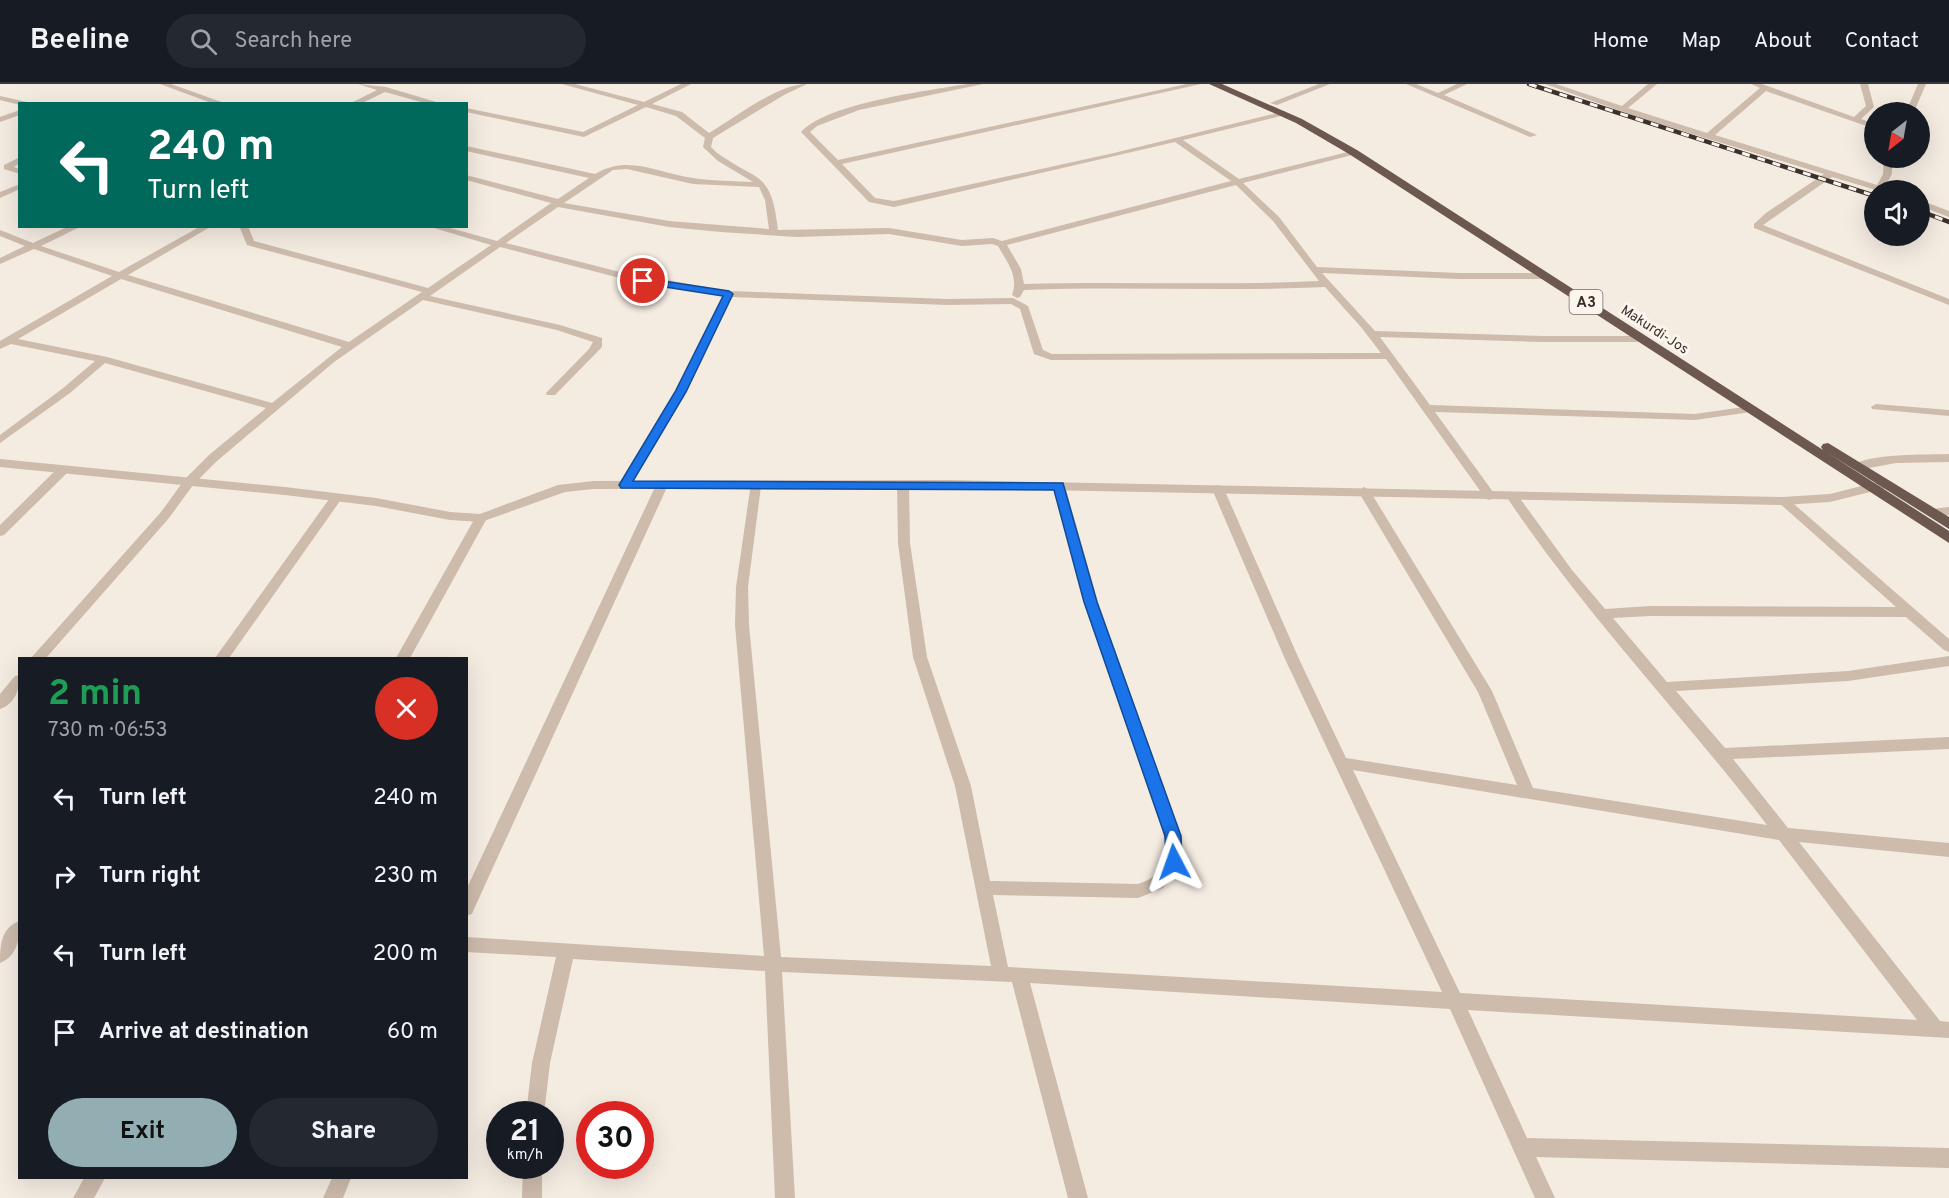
<!DOCTYPE html>
<meta charset="utf-8">
<style>
body{margin:0;font-family:Overpass,sans-serif;background:#242831;color:#f1f3f6;height:100vh;display:flex;flex-direction:column;font-size:22px;white-space:nowrap}
*{box-sizing:border-box;margin:0}
p{font-size:20px;color:#9ea1a6}
.icon{flex:none;width:33px;height:33px;fill:none;stroke:currentColor;stroke-width:2;stroke-linecap:round;stroke-linejoin:round}
.map{position:relative;flex:1;overflow:hidden}
.sheet{position:absolute;left:18px;top:573px;width:450px;height:522px;display:flex;flex-direction:column;background:#171b24;border-radius:0px;box-shadow:0 6px 24px #0002}
.sheet>*{flex:none}
.top-card{position:absolute;left:18px;top:18px;width:450px;height:126px;border-radius:0px;box-shadow:0 6px 24px #0002;background:#00695c;color:#fff;overflow:hidden}
.needle{width:39px;rotate:211deg}
.fabs{position:absolute;left:1864px;top:18px;display:grid;gap:12px}
.fabs a{display:grid;place-items:center;width:66px;height:66px;border-radius:50%;background:#171b24;box-shadow:0 6px 24px #0002;font-size:30px}
.speed{position:absolute;left:486px;top:1017px;display:flex;gap:12px;font-size:30px;font-weight:700;text-align:center}
.speed>*{display:grid;place-content:center;width:78px;height:78px;border-radius:50%;background:#171b24;box-shadow:0 6px 24px #0002;line-height:1}
.speed small{font-size:15px;font-weight:400}
.speed .limit{border:9px solid #d22;background:#fff;color:#111}
.pin{position:absolute;display:grid;place-items:center;width:51px;height:51px;color:#fff;margin:-26px;border:3px solid #fff;border-radius:50%;box-shadow:0 2px 6px #0007}
.me{position:absolute;width:66px;margin:-33px;rotate:356deg;stroke-linejoin:round;filter:drop-shadow(0 0 4px #0008)}
.turn{display:flex;align-items:center;gap:21px;height:126px;padding:0 30px;font-size:27px}
.turn .icon{width:78px;height:78px;stroke-width:2.5}
.turn b{display:block;font-size:42px;line-height:51px}
.round{display:grid;place-items:center;flex:none;width:63px;height:63px;border-radius:32px;background:#242831}
.head{display:flex;align-items:center;justify-content:space-between;height:102px;padding:0 30px}
h1{font-size:36px;font-weight:700;line-height:45px;color:#1e9e55}
.primary-button{display:flex;gap:12px;margin-top:auto;padding:12px 30px}
.primary-button a{flex:1;height:69px;border-radius:36px;background:#92aeb2;color:#111;font-size:24px;font-weight:700;line-height:69px;text-align:center}
.primary-button a+a{background:#242831;color:#f1f3f6}
ul{padding:0;list-style:none}
li{display:flex;align-items:center;gap:18px;height:78px;padding:0 30px}
li div{flex:1}
li b{display:block;font-size:22px}
li em{font-style:normal}
header{display:flex;align-items:center;gap:36px;box-sizing:border-box;height:84px;padding:0 30px;background:#171b24;border-bottom:2px solid #363941}
header strong{font-size:28px}
nav{display:flex;gap:33px;margin-inline-start:auto;font-size:21px}
.search{width:420px;height:54px;background:#242831;display:flex;align-items:center;gap:15px;box-sizing:border-box;padding:0 21px;border-radius:33px;color:#9ea1a6;font-size:22px}
.map>svg:first-child{display:block}
.lines{fill:none;stroke-linecap:round;stroke-linejoin:round}
.minor{fill:#cdbbac;fill-rule:evenodd}
.tertiary{fill:#cdbbac;fill-rule:evenodd}
.trunk{fill:#6c584f;fill-rule:evenodd}
.rail-casing{stroke:#3b302b;stroke-width:4.5}
.rail{stroke:#fbf5ee;stroke-width:3;stroke-dasharray:8;stroke-linecap:butt}
.route{fill:#1a73e8;stroke:#114b97;stroke-width:1.5}
.labels{text-anchor:middle;stroke-width:6;stroke-linejoin:round;paint-order:stroke}
.far-street-label{font-size:14px;fill:#3b302b;stroke:#fbf5ee}
.shield{fill:#fbf5ee;stroke:#756b66;stroke-width:1.5}
.shield-label{font-size:15px;font-weight:bold;fill:#3b302b}
</style>
<header>
<strong>Beeline</strong>
<div class="search"><svg class="icon" aria-label="search" viewBox="0 0 24 24"><circle cx="10" cy="10" r="6"/><path d="M15 15l6 6"/></svg>Search here</div>
<nav><a>Home</a><a>Map</a><a>About</a><a>Contact</a></nav>
</header>
<div class="map">
<svg width="1949" height="1114" viewBox="0 0 1949 1114">
<rect width="100%" height="100%" fill="#f4ebe1"/>
<g class="lines">
<!-- minor -->
<path class="minor" d="M160,0H171L227,20H214Z
M358,0L386,3L443,20H428L385,8L360,20H349L377,6Z
M562,0H575L644,18L681,0H691L652,20L682,28L709,49C735,34 777,0 807,0L784,11L713,54L711,63L716,68C758,99 771,85 778,146L889,144L962,156L993,154L1002,157L1231,97L1175,58L894,123L869,118L801,48C828,19 926,7 967,0H983L859,26L817,42L810,48L838,76L1187,0H1201L842,80L875,114L894,117L1114,69L1285,27V31L1183,56L1239,95L1356,66V70L1243,99L1279,133L1317,183L1459,189H1545L1550,192L1545,195H1459L1322,189L1375,247L1544,252H1643L1648,255L1643,258H1544L1380,253L1430,321L1695,330L1751,322L1756,325L1751,328L1695,336L1435,328L1496,412L1490,416L1486,415L1386,275L1051,276L1034,270L1020,225L1011,220L948,221L732,213L685,308L631,401L625,405L619,401L675,308L723,212L616,193L500,163L430,212L560,241L602,254V263L555,311H547L546,309L589,265L593,258L557,246L423,216L334,278L217,377L193,401L169,434L46,574H31L161,428L185,395L209,371L266,324L105,279L70,309L0,359V351L62,305L95,277L11,260L0,265V257L112,192L34,165L0,180V174L25,162L0,152V146L33,159L69,142H82L41,162L119,188L201,142H212L128,191L349,258L422,208L247,161L239,142H248L254,157L428,204L491,161L427,142H443L497,157L551,119L466,96V91L558,115L589,94L466,67V62L595,90C629,70 657,89 693,94C712,97 733,97 753,98L718,77L703,63L705,54L676,32L646,23L584,53L466,28V24L583,48L638,21ZM627,85L693,100L759,103L765,116L769,145L669,137L564,119L613,86ZM1236,101L1273,137L1319,197C1221,202 1123,197 1024,200L1021,185L1007,161ZM558,123L669,143L721,148L797,153L889,150L962,162L992,160L998,162C1007,178 1019,192 1012,211L1017,214L1020,213L1024,206C1124,202 1224,208 1325,203L1361,243L1381,269L1052,270L1043,266L1028,222L1013,214L948,215L729,207L616,187L506,159ZM121,195L342,263L272,319L107,273L18,255Z
M1319,0H1330L1277,21L1270,19Z
M1406,0H1416L1438,9L1457,0H1467L1444,11L1537,51L1530,53Z
M1545,0H1556L1622,22L1648,0H1657L1628,24L1707,49L1760,4L1751,0H1762L1854,33L1866,22L1860,0H1868L1874,23L1861,35L1875,40V45L1766,7L1715,51L1877,101L1883,90L1884,74H1892V90L1885,103L1888,106H1876L1832,93L1763,141L1949,215V221L1754,144V140L1766,129L1824,90L1643,35Z
M1918,0H1926L1914,28H1906Z
M0,12L27,18L28,20L20,21L0,16Z
M20,26V31L0,38V33Z
M20,73V79L14,83L20,85V90L4,85V81Z
M20,100V105L0,114V108Z
M1920,116L1949,127V133L1920,122Z
M1876,320L1949,326V332L1872,325L1871,323Z
M1949,370V378L1896,379L1858,386L1852,382C1867,369 1928,371 1949,370Z
M63,382L67,383L69,386L67,389L4,451L0,452V441L59,383Z
M662,397L668,401L474,825L472,830L466,832V806L656,401Z
M903,397L909,401L910,459L927,573L971,702L990,797L1138,800C1165,791 1165,778 1165,752L1084,518L1053,402L1059,398L1065,402L1098,518L1181,752V773L1174,793L1163,804L1138,814L993,811L1008,883L1442,908L1285,575L1212,405L1214,402L1218,401L1224,405L1299,575L1346,674L1517,701L1478,608L1358,407L1364,403L1370,407L1492,607L1533,704L1767,741C1682,630 1584,529 1506,412L1512,408L1516,409L1572,486L1605,525L1650,522L1896,523L1777,417L1779,414H1787L1949,555V568L1944,566L1906,533L1650,532L1613,534L1667,598L1848,587L1949,572V582L1848,597L1676,607L1725,664L1949,653V665L1733,675L1788,744L1949,759V773L1799,758L1940,937L1949,938V954L1468,926L1527,1054L1949,1064V1084L1536,1073L1555,1114H1535L1450,925L1030,899L1088,1114H1068L1012,898L782,888L795,1114H775L765,887L573,875L550,979L544,1030H526L532,979L556,873L466,868V853L764,872L735,541L736,503L751,399H759L761,402L748,503L749,541L781,873L991,882L955,702L913,573L898,459L897,401ZM1353,686L1779,756L1917,936L1460,909Z
M336,410L342,414L340,417L229,574H215L332,411Z
M1949,423V431L1932,433L1926,429L1932,425Z
M481,430L487,434L410,574H396L475,434Z
M20,591C20,605 15,620 0,625V610L15,592Z
M20,837C20,853 18,872 0,879C0,862 1,843 20,837Z
M523,1082H542V1114H522Z
M84,1094H105L94,1114H73Z
M332,1094H351L343,1114H323Z"/>
<!-- tertiary -->
<path class="tertiary" d="M0,375L285,403L376,414L450,428L480,430L558,401L594,397L948,396L1783,413L1830,410L1885,396L1892,400L1890,403L1830,418L1783,421L948,404L594,405L565,408L481,438L450,436L376,422L285,411L0,383Z"/>
<!-- trunk -->
<path class="trunk" d="M1209,0H1222L1302,35L1357,66L1949,447V459L1349,70L1296,39Z
M1828,359L1949,433V445L1823,366L1821,363L1823,360Z"/>
<defs>
<path id="rail" d="M1529,0L1875,112
M1920,127L1949,138"/>
</defs>
<!-- rail casing -->
<use href="#rail" class="rail-casing"/>
<!-- rail -->
<use href="#rail" class="rail"/>
</g>
<!-- route -->
<path class="route" d="M643,194L729,207L733,210L686,308L633,397L1063,399L1097,518L1181,752L1182,778L1179,783L1174,785L1168,783L1166,778L1165,752L1084,518L1054,406L621,404L619,401L675,308L723,212L640,199V195Z"/>
<g class="labels">
<!-- far-street labels -->
<g class="far-street-label">
<text transform="translate(1655 245) rotate(33)" y="5">Makurdi-Jos</text>
</g>
<!-- shield labels -->
<rect class="shield" x="1569.5" y="206" width="33" height="24" rx="4.5"/>
<g class="shield-label">
<text x="1586" y="223">A3</text>
</g>
</g>
</svg>
<div class="fabs">
<a><svg class="needle" viewBox="-14 -14 28 28"><path d="M0-13l5 13h-10z" fill="#e53935"/><path d="M0 13l5-13h-10z" fill="#9ea1a6"/></svg></a>
<a><svg class="icon" aria-label="sound" viewBox="0 0 24 24"><path d="M4 9h4l5-4v14l-5-4H4zM17 9q2 3 0 6"/></svg></a>
</div>
<div class="speed"><div>21<small>km/h</small></div><div class="limit">30</div></div>
<div class="pin" style="left:643px;top:197px;background:#d93025"><svg class="icon" aria-label="arrive" viewBox="0 0 24 24"><path d="M6 21V4h12l-3 4 3 4H6"/></svg></div>
<svg class="me" style="left:1174px;top:778px" viewBox="-20 -20 40 40"><path d="M0-17L14 15 0 8-14 15z" fill="#1a73e8" stroke="#fff" stroke-width="4"/></svg>
<div class="top-card">
<div class="turn"><svg class="icon" aria-label="left" viewBox="0 0 24 24"><path d="M17 20v-9H6M10 6l-5 5 5 5"/></svg><div><b>240 m</b>Turn left</div></div>
</div>
<section class="sheet">
<div class="head"><div><h1>2 min</h1><p>730 m · 06:53</p></div><a class="round" style="background:#d93025;color:#fff"><svg class="icon" aria-label="close" viewBox="0 0 24 24"><path d="M6 6l12 12M18 6L6 18"/></svg></a></div>
<ul>
<li><svg class="icon" aria-label="left" viewBox="0 0 24 24"><path d="M17 20v-9H6M10 6l-5 5 5 5"/></svg><div><b>Turn left</b></div><em>240 m</em></li>
<li><svg class="icon" aria-label="right" viewBox="0 0 24 24"><path d="M7 20v-9h11M14 6l5 5-5 5"/></svg><div><b>Turn right</b></div><em>230 m</em></li>
<li><svg class="icon" aria-label="left" viewBox="0 0 24 24"><path d="M17 20v-9H6M10 6l-5 5 5 5"/></svg><div><b>Turn left</b></div><em>200 m</em></li>
<li><svg class="icon" aria-label="arrive" viewBox="0 0 24 24"><path d="M6 21V4h12l-3 4 3 4H6"/></svg><div><b>Arrive at destination</b></div><em>60 m</em></li>
</ul>
<div class="primary-button"><a>Exit</a><a>Share</a></div>
</section>
</div>
